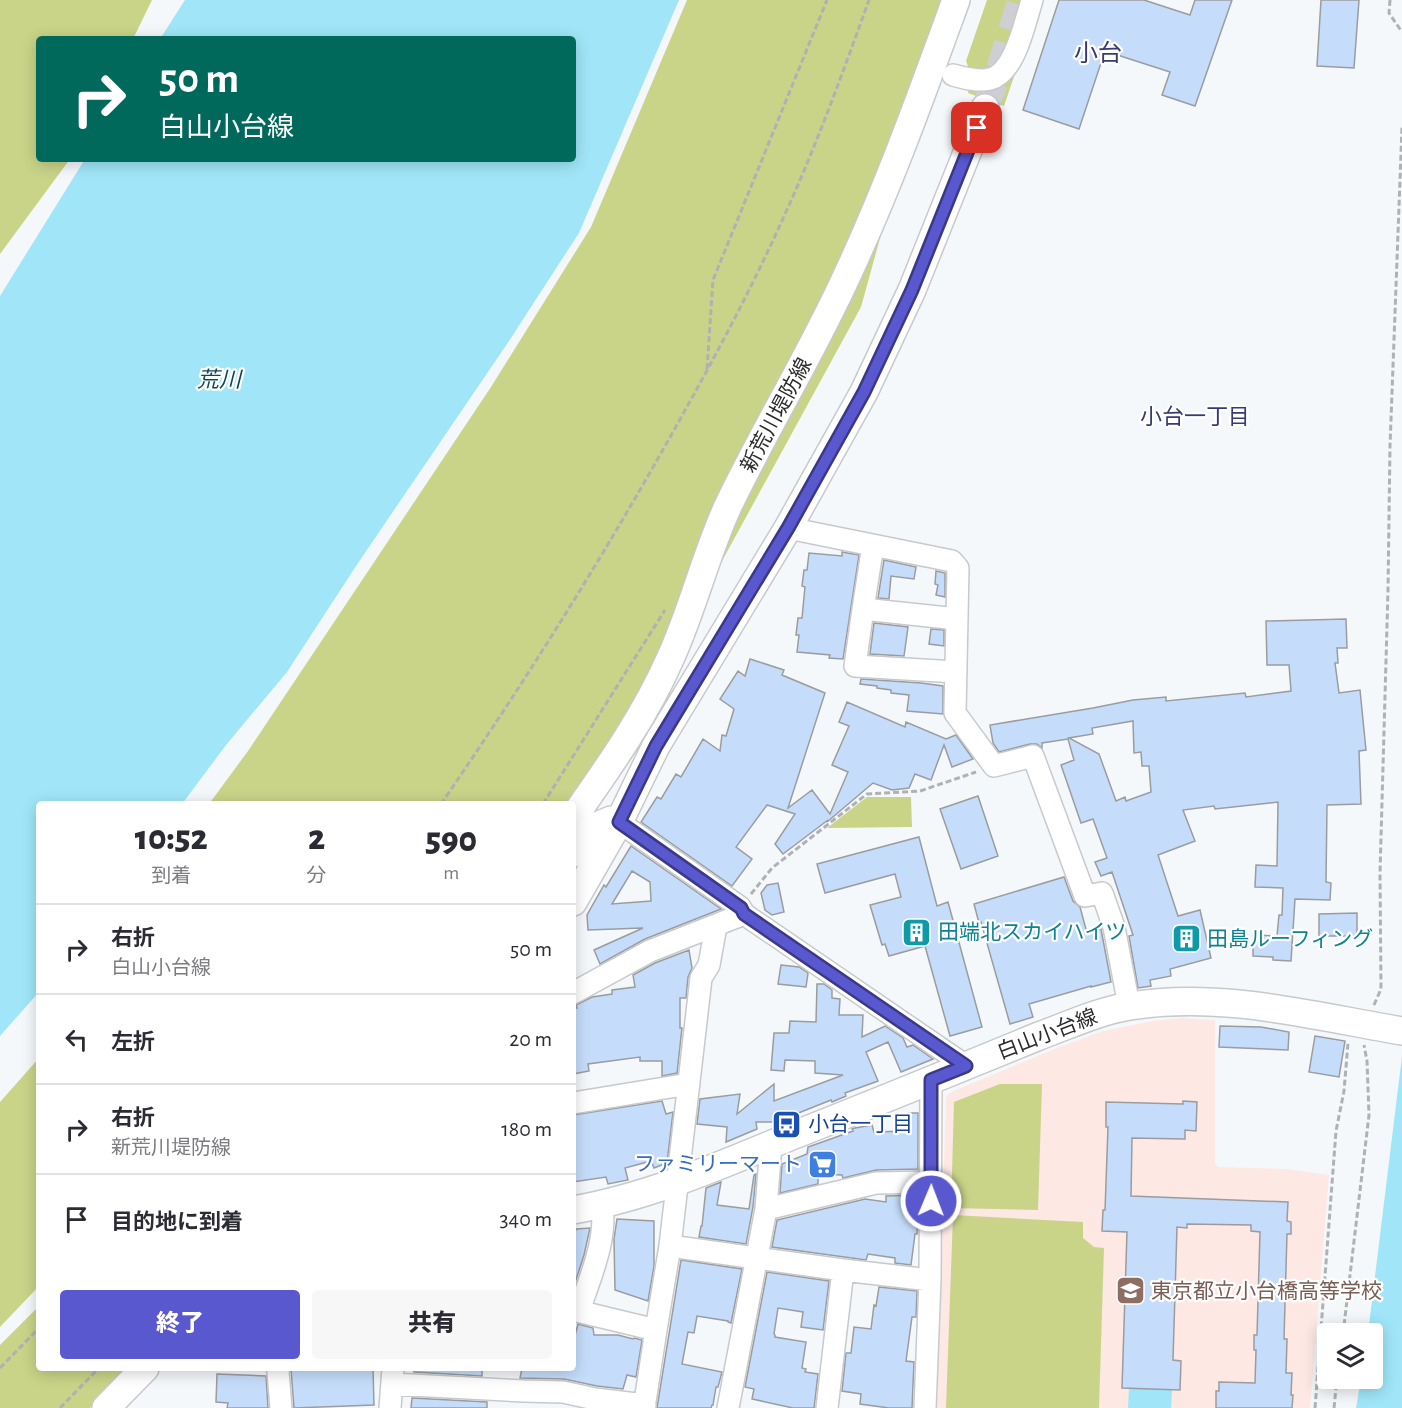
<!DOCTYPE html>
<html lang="ja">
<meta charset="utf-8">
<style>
body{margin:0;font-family:"Alegreya Sans","Noto Sans JP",sans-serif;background:#f7f7f7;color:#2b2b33;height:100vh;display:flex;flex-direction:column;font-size:22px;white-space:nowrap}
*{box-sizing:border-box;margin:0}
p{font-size:20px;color:#7c7c81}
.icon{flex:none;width:33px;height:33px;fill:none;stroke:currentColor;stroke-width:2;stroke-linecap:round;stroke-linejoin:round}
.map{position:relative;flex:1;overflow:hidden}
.details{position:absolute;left:36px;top:801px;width:540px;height:570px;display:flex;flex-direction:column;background:#fff;border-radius:6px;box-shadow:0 3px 15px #0003}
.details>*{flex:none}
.banner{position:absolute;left:36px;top:36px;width:540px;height:126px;border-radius:6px;box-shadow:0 3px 15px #0003;background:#00695c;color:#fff;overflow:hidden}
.fabs{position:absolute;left:1317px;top:1323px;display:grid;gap:12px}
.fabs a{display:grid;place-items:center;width:66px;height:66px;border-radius:6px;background:#fff;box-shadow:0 3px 15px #0003;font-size:30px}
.pin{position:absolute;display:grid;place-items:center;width:51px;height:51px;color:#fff;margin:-26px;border-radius:12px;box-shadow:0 3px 9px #0006}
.me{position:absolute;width:66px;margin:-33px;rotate:1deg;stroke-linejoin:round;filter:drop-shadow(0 0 4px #0008)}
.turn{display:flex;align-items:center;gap:21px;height:126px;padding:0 24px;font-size:27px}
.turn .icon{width:78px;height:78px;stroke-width:2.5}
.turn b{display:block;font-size:42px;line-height:51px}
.eta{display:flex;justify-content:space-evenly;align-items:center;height:102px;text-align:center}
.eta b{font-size:36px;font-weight:800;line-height:42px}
.primary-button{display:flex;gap:12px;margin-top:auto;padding:12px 24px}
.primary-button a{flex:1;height:69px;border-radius:6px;background:#5a58cf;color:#fff;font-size:24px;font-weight:800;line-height:69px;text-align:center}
.primary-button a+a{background:#f7f7f7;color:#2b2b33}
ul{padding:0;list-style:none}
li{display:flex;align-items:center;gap:18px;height:90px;padding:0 24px;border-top:2px solid #e1e1e2}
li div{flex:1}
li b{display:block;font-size:22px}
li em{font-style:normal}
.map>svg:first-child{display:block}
.education{fill:#fde8e4}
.green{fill:#c9d488}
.water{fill:#a0e6f8}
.building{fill:#c5ddfb;stroke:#9a9c9f;stroke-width:1.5;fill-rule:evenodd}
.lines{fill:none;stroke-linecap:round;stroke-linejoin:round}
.major-tunnel{stroke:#cdcfd2;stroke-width:27;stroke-dasharray:27 14;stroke-linecap:butt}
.minor-casing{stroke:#c7c9cc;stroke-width:24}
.major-casing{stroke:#c7c9cc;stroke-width:30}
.path{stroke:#afb1b3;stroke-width:3;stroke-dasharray:6 3;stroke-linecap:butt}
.minor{stroke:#fff;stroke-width:21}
.major{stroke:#fff;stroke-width:27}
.route-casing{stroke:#3a3987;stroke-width:15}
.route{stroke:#5a58cf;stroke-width:10}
.labels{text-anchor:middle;stroke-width:4.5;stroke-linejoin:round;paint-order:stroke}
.street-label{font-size:21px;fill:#2b2c2d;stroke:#fff}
.culture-label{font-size:21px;fill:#0d838f;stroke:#fff;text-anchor:start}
.transit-label{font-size:21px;fill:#164399;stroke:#fff;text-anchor:start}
.shop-label{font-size:21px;fill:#366cbe;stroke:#fff;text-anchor:end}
.education-label{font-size:21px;fill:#785e54;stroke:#fff;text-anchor:start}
.water-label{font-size:22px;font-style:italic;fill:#0b4855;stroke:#fff}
.neighbourhood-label{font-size:22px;fill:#383975;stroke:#fff}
.quarter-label{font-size:24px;fill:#383975;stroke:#fff}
</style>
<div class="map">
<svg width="1402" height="1408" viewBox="0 0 1402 1408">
<rect width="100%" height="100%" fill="#f5f8fb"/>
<!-- education -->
<path class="education" d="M1181,1018L1215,1020V1163L1218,1167L1288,1169L1329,1175L1310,1408H937L946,1097L949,1093L1057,1048L1103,1031L1152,1021Z"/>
<!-- green -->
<path class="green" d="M0,0H152L133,39H39V159H70L0,254Z
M687,0H946L861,307L687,625L572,804H209L248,751L491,387L591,227Z
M987,0H1024L1004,58L987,71L969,69L966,61Z
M1018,65L1004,106L968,93L969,87Z
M867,797H911L912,827L827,828Z
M39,1058V1286L0,1327V1102Z
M1000,1084H1042L1038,1210L951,1208L954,1102Z
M953,1215L1083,1222V1238L1094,1247L1104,1248L1099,1408H946Z
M39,1306V1368H130L90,1408H0V1345Z"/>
<!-- water -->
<path class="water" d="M185,0H679L579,233L507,344L356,566L287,672L226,745L182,804H39V992L0,1036V296L85,159H573V39H160Z
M1402,1056V1408H1356L1361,1379L1372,1378V1334L1368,1333Z
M1129,1388L1172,1390L1171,1408H1128Z"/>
<!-- building -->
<path class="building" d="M1059,0H1144L1190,15L1195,0H1232L1195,106L1162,95L1170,72L1105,51L1079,129L1023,110Z
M1321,0H1359L1354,68L1317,66Z
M842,552L859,555L843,659L829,658L830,655L797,652L799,635H796L798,618H802L805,587L802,586L804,570H807L809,553L842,556Z
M884,560L916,567L914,579L891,576L889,599L878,598Z
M936,571L945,573V597L936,595L938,585L935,584Z
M1346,619L1347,648H1337L1338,663H1335L1339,693L1360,690L1366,750L1359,751L1361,804L1327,805L1326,882L1331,883L1330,900L1295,899L1291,961L1273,960V957L1253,956V935L1277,936L1279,915H1282L1283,888L1255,887L1256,865L1277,866L1278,802L1215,809L1214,806L1183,810L1195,841L1158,855L1178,916L1200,910L1211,958L1170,969L1171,976L1150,980L1151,986L1138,988L1129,936L1133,935L1112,872L1101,876L1095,862L1107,858L1093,819L1081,823L1061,765L1074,760L1068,739L1042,743V748L1037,744H1030L999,752L993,743L990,725L1093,708L1133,700L1166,697V701L1245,693L1246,697L1291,691L1289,665H1267L1266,621ZM1133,721L1134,753L1141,752L1142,766H1149L1151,792L1126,801L1125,797L1116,801L1099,754L1069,738L1093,734L1092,728Z
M874,623L908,627L904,656L870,654Z
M931,629L944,630V646L929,644Z
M750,659L784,670L782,675L825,693L788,808L812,790L830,814L848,772L832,765L849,726L839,722L847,702L905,727L906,722L946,739L956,735L973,759L952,767L944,745L931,780L915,774L909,788L892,790L873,783L827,822L828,820L783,854L775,844L795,814L767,805L736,847L752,859L732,886L641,822L657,797L661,799L676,774L681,777L703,739L720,751L722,735L726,736L734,709L720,699L738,671L745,676Z
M861,679L921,683L943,686V714L907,711L909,695L891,693V690L877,688V686L860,684Z
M978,796L998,856L961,869L940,809Z
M919,837L937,906L948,902L982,1027L950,1036L925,946L889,956L885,944L882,945L870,905L901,897L895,874L825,893L817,864Z
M631,846L721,909L645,939L600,964L594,950L643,928L588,930L587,915L604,885L606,887ZM632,871L650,882L651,901L612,904Z
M1064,877L1073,901L1080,907L1087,933L1101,929L1111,982L1091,987V986L1029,1004L1033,1017L1010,1024L981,922L979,923L974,904Z
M778,883L784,912L772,915L765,910L761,893L767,885Z
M1357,913V936H1319V914Z
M689,950L692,968L688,977L686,998H680V1028H682L677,1073L662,1076V1061H640V1057L588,1064L589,1071L573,1074V1008H577L576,1005L592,997L612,994V990L635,987L633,975L655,963Z
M781,965L799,967L808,973L806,987L778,984Z
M817,984H824L832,990V998L840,999L839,1015H863L862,1037L885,1026L903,1038L907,1047L913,1045L933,1059L901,1072L888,1042L866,1052L878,1081L845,1093L846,1096L832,1102L831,1100L776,1122H756L757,1129L726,1142L727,1127L697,1124L700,1099L740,1094L737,1114L774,1084V1101L843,1075L815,1073V1061L785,1060L784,1071L771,1070L774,1033H789L790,1021L816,1022Z
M1220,1026L1261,1027L1289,1032L1288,1050L1219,1047Z
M1315,1036L1345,1041L1339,1077L1309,1072Z
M662,1101L666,1114L673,1112L667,1163L654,1168L651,1161L625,1168L628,1180L608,1184L606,1177L573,1182V1115Z
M1183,1101L1197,1102L1196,1131L1185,1130V1139L1132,1138L1131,1196L1288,1202L1287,1221L1291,1222V1234H1287L1284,1339H1287L1286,1373H1292L1291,1395H1293L1292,1408H1216V1391H1219V1382L1255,1383L1256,1350H1254V1335H1257L1260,1232L1251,1231V1225L1187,1224V1228L1177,1227L1173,1360L1181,1361L1180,1390L1122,1388L1127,1232L1102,1231L1103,1210H1105L1108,1127H1106V1102L1183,1104Z
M908,1113H918V1169L876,1170L843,1178L842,1175L818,1174V1184L780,1193L782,1164L807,1154L808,1147L853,1131L852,1129L855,1128L872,1125L874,1132L908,1131Z
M756,1174L753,1207L746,1244L699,1237L701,1226H702L706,1188L721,1182L717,1205L749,1209L754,1175Z
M918,1195L917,1233V1234H915L911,1265L895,1263V1258L868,1254L866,1260L772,1247L777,1220L865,1199L886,1202V1196Z
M617,1219L654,1221V1266L648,1301L615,1290L614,1239Z
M590,1228L584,1255L573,1289V1230H576V1229Z
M681,1260L742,1269L731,1323L728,1322V1321L697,1316L694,1333L688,1332L682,1364L722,1372L718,1387H716L713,1405H712L711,1408H657Z
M767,1272L829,1281L823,1330L801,1327L803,1312L778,1308L774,1334L775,1335V1337L806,1342L802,1368L806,1369L805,1372L818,1374L814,1408H793L752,1399L754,1389L745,1387Z
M879,1287L917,1291L916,1317H912L906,1361L914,1362L912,1408H889L860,1404L861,1394L842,1391L846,1353H851L854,1327L871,1329L874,1305L876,1306Z
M578,1324L593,1328L594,1335H618L633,1339L634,1338L642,1340L636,1377L627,1375L623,1389L597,1386L564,1379L520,1378L522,1368H573V1343Z
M311,1368H373L374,1405L294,1408L291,1369Z
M414,1368H482V1376L414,1372Z
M217,1374L266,1376L268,1408H227L228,1403L216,1402Z
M412,1398L487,1402V1408H411Z"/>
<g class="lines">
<!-- major-tunnel -->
<path class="major-tunnel" d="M985,108L1000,68L1021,0"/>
<defs>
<path id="minor" d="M953,75C964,78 978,82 990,79C1015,73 1025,22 1032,0
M788,528L952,561L958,568L955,713L994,766L1033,756L1085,896L1102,893L1114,927L1129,1006
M873,545L863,609L855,666L956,672
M863,609L957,619
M619,822L740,907L744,914L966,1066
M573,993L650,951L744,914
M573,1103L689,1084
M766,1209L876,1183L931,1182
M670,1246L843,1270L930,1280
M573,1310L656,1330
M579,1311C590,1277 607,1241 602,1205
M279,1368L278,1372L281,1408
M392,1384L524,1391L563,1392L595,1399L645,1405
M390,1408L393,1368
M644,1408L656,1330L670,1246L701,978L709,965L716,926
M728,1408L766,1209L771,1145
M827,1408L843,1270
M925,1408L930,1280L931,1080"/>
<path id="major" d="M573,818C608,768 645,716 670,659C693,609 705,556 728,506C764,431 808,359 843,284C887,191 921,96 956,0
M573,853L599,825L611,820L619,822
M573,902L619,822L656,746L788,528L864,392L912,290L985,108
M573,1210C648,1197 719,1166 789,1137C873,1104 956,1070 1039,1036C1069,1025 1099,1011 1130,1006C1221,991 1313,1016 1402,1031
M106,1408L145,1368"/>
</defs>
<!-- minor casing -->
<use href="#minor" class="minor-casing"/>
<!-- major casing -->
<use href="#major" class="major-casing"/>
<!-- path -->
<path class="path" d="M1390,0L1389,13L1402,32
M707,369L713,280L827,0
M441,804C524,683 602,559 674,430C714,359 752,288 785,214C817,144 843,72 869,0
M543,804L665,610
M751,894L772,868L867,794L920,791L976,772
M1374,1005L1381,989L1380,873L1388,590L1390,446L1402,127
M1343,1334L1369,1115L1367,1061L1364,1045
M0,1368L39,1328
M60,1408L99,1368
M1315,1408L1336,1131L1344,1091L1348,1043
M1334,1408L1337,1378"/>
<!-- minor -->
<use href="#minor" class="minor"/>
<!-- major -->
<use href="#major" class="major"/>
</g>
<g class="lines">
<defs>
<path id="route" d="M931,1201V1080L966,1066L744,914L741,908L619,822L656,746L788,528L864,392L912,290L977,128"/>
</defs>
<!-- route casing -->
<use href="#route" class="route-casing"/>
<!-- route -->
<use href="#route" class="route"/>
</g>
<!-- icons -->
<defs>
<symbol id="building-square" viewBox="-11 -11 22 22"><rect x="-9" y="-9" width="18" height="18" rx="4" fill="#0f9aa8" stroke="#fff"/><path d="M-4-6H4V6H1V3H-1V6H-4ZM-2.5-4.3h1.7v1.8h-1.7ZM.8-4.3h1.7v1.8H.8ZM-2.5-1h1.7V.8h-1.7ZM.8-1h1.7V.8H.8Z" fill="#fff"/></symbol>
<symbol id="bus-square" viewBox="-11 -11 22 22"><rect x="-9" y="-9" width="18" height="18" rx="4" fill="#1a4fb4" stroke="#fff"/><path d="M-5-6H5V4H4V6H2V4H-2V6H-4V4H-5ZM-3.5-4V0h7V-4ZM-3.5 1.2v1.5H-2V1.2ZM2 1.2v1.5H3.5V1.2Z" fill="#fff"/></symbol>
<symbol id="supermarket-square" viewBox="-11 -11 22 22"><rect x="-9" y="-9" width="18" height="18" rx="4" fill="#3f7fe0" stroke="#fff"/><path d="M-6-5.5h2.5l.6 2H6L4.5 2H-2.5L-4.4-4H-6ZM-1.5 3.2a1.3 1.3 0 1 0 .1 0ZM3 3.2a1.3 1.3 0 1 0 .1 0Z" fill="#fff"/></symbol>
<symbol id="school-square" viewBox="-11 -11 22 22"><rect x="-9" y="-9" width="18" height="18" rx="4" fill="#8d6e63" stroke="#fff"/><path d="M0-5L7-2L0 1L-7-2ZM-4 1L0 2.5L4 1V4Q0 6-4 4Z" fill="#fff"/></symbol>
</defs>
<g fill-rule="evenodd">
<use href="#building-square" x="900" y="916" width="33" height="33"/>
<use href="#building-square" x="1170" y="922" width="33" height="33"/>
<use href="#bus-square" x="770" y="1108" width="33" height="33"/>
<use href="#supermarket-square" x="806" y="1148" width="33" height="33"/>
<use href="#school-square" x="1114" y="1274" width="33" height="33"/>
</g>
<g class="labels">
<!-- street labels -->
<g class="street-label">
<text transform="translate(776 415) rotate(-62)" y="7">新荒川堤防線</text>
<text transform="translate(1047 1034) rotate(-21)" y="7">白山小台線</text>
</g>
<!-- culture labels -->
<g class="culture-label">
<text x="938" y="939">田端北スカイハイツ</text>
<text x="1207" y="946">田島ルーフィング</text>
</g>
<!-- transit labels -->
<g class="transit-label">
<text x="808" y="1131">小台一丁目</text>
</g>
<!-- shop labels -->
<g class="shop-label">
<text x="802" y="1171">ファミリーマート</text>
</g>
<!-- education labels -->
<g class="education-label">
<text x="1151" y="1298">東京都立小台橋高等学校</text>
</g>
<!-- water labels -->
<g class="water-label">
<text x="219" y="387">荒川</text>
</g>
<!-- neighbourhood labels -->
<g class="neighbourhood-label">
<text x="1195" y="424">小台一丁目</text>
</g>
<!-- quarter labels -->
<g class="quarter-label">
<text x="1098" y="61">小台</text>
</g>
</g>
</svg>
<div class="fabs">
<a><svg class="icon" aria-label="layers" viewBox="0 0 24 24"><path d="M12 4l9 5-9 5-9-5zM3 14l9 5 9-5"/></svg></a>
</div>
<div class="pin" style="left:977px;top:128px;background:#d93025"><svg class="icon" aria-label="arrive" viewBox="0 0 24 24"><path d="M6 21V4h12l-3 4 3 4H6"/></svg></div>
<svg class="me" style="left:931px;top:1201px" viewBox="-20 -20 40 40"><circle r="17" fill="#5a58cf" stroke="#fff" stroke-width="3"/><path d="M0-11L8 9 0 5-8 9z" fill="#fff"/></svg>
<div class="banner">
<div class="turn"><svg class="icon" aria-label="right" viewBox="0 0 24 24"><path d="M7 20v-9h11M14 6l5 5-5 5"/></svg><div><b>50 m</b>白山小台線</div></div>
</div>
<section class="details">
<div class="eta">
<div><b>10:52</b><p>到着</p></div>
<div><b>2</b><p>分</p></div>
<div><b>590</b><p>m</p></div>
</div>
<ul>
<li><svg class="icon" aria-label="right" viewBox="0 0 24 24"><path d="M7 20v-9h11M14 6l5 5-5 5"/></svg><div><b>右折</b><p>白山小台線</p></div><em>50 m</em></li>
<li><svg class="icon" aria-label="left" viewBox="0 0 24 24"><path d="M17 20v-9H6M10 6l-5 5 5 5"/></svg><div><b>左折</b></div><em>20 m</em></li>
<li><svg class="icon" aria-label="right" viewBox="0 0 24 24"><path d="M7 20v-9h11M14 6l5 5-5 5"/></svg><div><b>右折</b><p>新荒川堤防線</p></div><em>180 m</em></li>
<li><svg class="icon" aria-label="arrive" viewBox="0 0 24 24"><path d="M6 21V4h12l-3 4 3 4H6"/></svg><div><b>目的地に到着</b></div><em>340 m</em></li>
</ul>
<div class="primary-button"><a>終了</a><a>共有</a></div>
</section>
</div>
